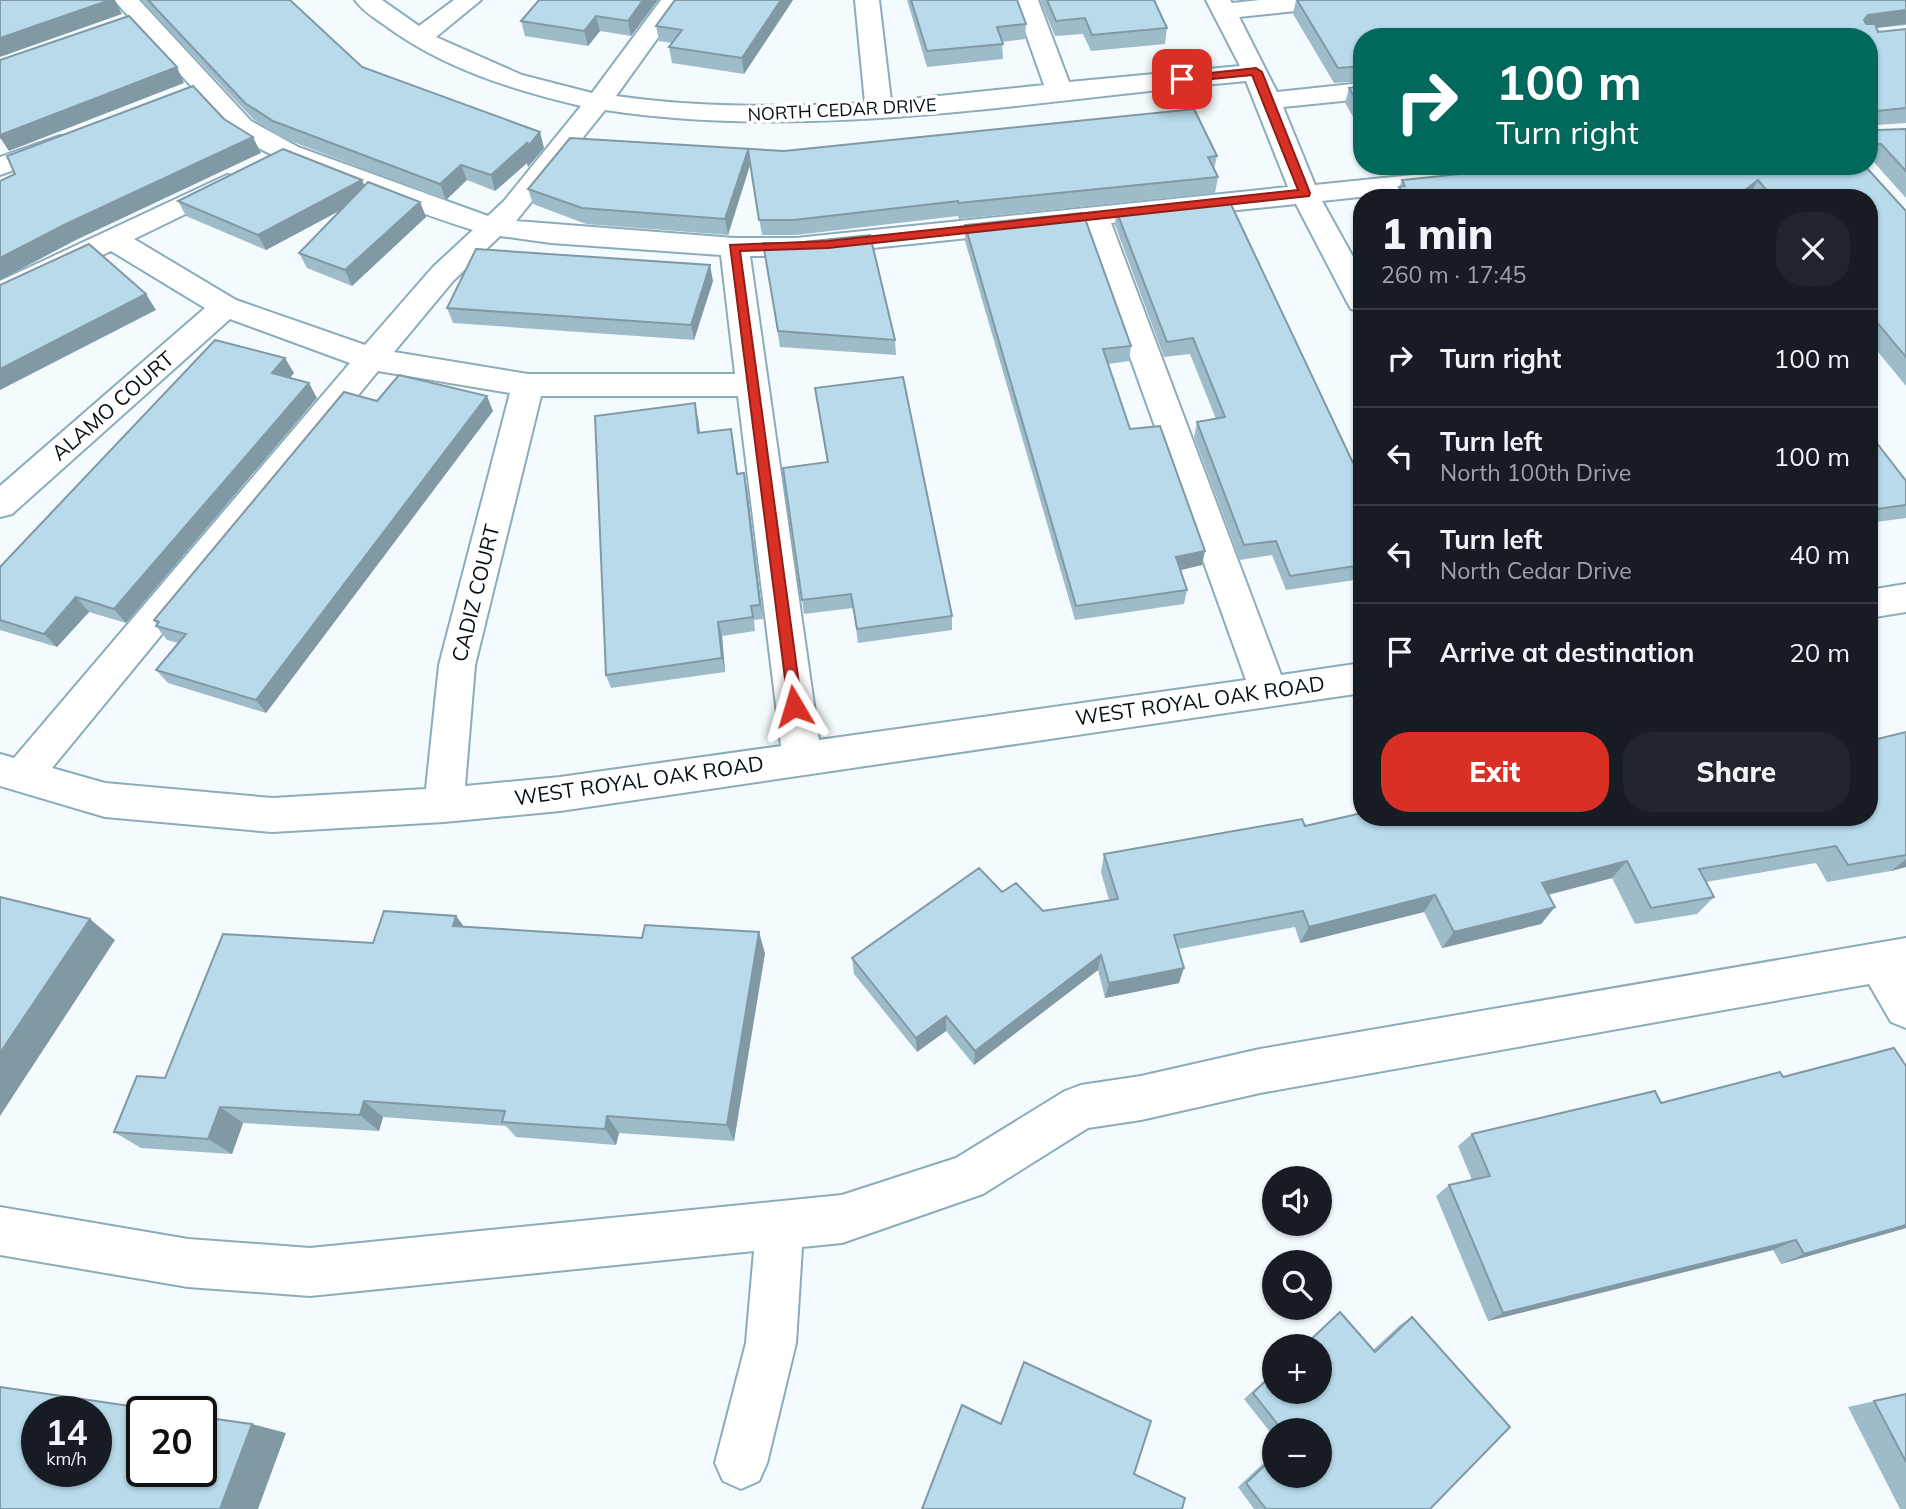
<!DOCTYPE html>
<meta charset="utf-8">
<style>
body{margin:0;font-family:Mulish,sans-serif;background:#20242c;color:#f1f3f6;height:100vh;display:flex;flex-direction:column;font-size:26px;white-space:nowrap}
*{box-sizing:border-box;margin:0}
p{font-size:23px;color:#9ea1a6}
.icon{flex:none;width:38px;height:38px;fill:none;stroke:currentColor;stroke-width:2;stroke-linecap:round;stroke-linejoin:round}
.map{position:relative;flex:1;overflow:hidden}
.drawer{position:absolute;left:1353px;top:189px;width:525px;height:637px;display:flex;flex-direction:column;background:#171b24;border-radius:28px;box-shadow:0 2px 5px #0004}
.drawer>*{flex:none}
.banner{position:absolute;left:1353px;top:28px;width:525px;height:147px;border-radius:28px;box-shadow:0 2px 5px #0004;background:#00695c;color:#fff;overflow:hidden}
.tools{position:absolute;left:1262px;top:1166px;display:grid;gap:14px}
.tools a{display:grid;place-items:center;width:70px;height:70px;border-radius:50%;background:#171b24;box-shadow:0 2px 5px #0004;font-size:35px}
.speed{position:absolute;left:21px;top:1396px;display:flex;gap:14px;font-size:35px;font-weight:700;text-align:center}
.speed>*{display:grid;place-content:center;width:91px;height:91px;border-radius:50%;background:#171b24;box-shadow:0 2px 5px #0004;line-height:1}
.speed small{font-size:18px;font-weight:400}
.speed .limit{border:4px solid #111;border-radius:10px;background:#fff;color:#111}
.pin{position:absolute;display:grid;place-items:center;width:60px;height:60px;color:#fff;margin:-30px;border-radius:14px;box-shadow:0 4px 10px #0006}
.me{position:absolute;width:77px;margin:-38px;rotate:353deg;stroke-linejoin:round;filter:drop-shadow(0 0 5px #0008)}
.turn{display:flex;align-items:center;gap:24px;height:147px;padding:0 28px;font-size:32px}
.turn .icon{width:91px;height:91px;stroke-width:2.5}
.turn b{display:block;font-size:49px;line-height:60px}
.round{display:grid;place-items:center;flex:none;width:74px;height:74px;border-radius:28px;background:#20242c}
.headline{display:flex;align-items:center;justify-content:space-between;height:119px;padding:0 28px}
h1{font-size:42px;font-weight:800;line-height:52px}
.action{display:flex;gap:14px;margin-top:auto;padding:14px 28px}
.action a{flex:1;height:80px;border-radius:28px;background:#d93025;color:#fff;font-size:28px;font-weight:800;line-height:80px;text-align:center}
.action a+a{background:#20242c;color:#f1f3f6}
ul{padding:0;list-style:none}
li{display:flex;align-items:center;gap:21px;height:98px;padding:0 28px;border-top:2px solid #363941}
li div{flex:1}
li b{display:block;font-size:26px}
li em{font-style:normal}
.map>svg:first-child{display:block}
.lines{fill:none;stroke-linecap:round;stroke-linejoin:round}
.minor-casing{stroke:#8bacbb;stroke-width:4}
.minor{fill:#fff;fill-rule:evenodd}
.wall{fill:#9ebbc9}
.shaded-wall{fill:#8199a4}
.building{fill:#b8daea;stroke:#8199a4;stroke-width:2;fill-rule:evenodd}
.route{fill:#d93025;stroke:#8d1f18;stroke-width:2}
.labels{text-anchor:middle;stroke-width:7;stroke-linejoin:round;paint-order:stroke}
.far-street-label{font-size:18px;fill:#051016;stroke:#fff}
.street-label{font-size:21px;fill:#051016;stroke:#fff}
</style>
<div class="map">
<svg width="1906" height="1509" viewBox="0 0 1906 1509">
<rect width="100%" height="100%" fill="#f4fbfe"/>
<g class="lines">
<defs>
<path id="minor" d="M114,0H139L251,121L298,147L488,216L504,201L581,106C510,89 442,68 383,24C373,17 362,10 355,0H382L419,26L454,0H481L436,37L522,75L592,93L661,0H685L616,96C699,108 781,107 865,103L855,0H879L891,101L1044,85L1014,0H1038L1069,82L1240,66L1206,0H1230L1232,3L1260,0H1345L1342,5L1333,7L1239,17L1277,92L1362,83V99L1283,107L1315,185L1451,171L1461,173L1465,179L1461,185L1451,187L1322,201L1362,273V312L1351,309L1347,302L1296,204L1111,223L1281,675L1362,663V693L560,811L444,822L272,832L105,817L0,786V754L14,758L350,363L230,319L12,514L0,517V486L205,308L111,251L0,303V281L227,175L237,177L241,183L237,189L134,239L236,300L365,345L433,267L473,230C430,217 388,200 346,184C306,169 267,156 233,133ZM1246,81L1288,187L796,238H734L516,221L605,110C815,142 1036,100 1246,81ZM1083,226L1246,680L819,740L750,256H796ZM500,236L551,243L721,255L735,374H528L394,352L453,281ZM378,371L510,393L439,665L426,789L272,798L105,783L52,768ZM541,396H738L781,746L560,777L465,786L475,665Z
M60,136L70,138L73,144L70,150L0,175V157Z
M1906,584V612L1869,618V590Z
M1906,938V1028L1891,1022L1869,984L1260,1093L1141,1120L1088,1128L983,1194L842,1243L802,1247L796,1343L767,1463L759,1481L741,1489L723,1481L715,1463L746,1343L754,1251L310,1296L188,1287L0,1255V1207L188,1239L310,1248L842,1195L956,1158L1065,1091L1081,1085L1141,1076L1260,1049Z"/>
</defs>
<!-- minor casing -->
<use href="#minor" class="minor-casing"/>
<!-- minor -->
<use href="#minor" class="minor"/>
</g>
<!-- wall -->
<path class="wall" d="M141,0H290L362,67L544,148L528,167L527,163L495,191L467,180L446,200L280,137L253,119Z
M539,0H658L631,36L600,31L588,46L525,36L521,21Z
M675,0H793L744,74L672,63L669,47L672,43L659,41L656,26Z
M907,0H1017L1026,24L1025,39L1002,42L1003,59L927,67Z
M1040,0H1154L1167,28L1165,44L1091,51L1083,34L1055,36Z
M1296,0H1906V25L1877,28L1878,32L1906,29V123L1877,125V130L1906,129V198L1871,159H1869V37H1362V81L1334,83L1293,14Z
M1362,86V132L1345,103L1349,88Z
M784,151L1217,156L1214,170L1218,177L1215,193L959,219L958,216L796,235H762L750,165L728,235L586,224L533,204L528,189Z
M1380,166H1471L1385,175Z
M1865,166L1906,211V386L1869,341V198H1751L1749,196L1746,198H1395L1402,180Z
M364,185L420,202L426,217L352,286L307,268L299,253L339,211L266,250L186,216L178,201Z
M1116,210L1362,482V579L1286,590L1272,555L1240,560L1194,437L1197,422L1216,419L1190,354L1164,357L1115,225Z
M965,225L1131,346L1129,361L1108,364L1130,429L1202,565L1180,570L1187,590L1184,604L1075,620L965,241Z
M763,243H794L895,340L896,355L780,347Z
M713,281L694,340L453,323L447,308Z
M294,373L290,378L317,398L126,623L89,612L57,647L0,630V567Z
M815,388L952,616V630L858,643L853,608L804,614L783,468L827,462Z
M377,401L493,411L266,713L168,683L156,670L178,643L167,640L156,626L157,625L154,620Z
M698,418L700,433L734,444L738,474L747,488L763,619L754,620L755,631L722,636L725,672L611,688L606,675Z
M1869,433L1906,481V518L1869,523Z
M1906,732V867L1891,871L1827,882L1816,863L1706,882L1714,897L1697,914L1635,924L1612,878L1548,895L1555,907L1541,924L1442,948L1424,912L1300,943L1295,927L1179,949V983L1105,998L1098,970L974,1065L946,1031L917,1052L854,974L852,958L1002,892L1043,911L1109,900L1101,872L1104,854L1305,826L1869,817Z
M456,916L464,927L765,953L734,1141L619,1133L616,1145L516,1137L506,1126L383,1117L379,1131L243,1123L232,1154L141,1148L114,1132L165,1078L373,943Z
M1783,1077L1906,1228L1781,1264L1773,1250L1488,1321L1436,1196L1449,1185L1472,1180L1458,1146L1472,1134L1661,1103Z
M1340,1312L1373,1350L1400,1325L1412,1317L1430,1509H1254L1238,1487L1274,1453V1475L1320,1430H1274V1437L1244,1399L1274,1372V1391L1320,1346H1302Z
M1906,1394V1509H1900L1848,1407Z"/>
<!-- shaded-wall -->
<path class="shaded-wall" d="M110,0H115L122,14L0,57V38Z
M643,0H658L631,36L628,21Z
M781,0H793L744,74L742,58Z
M1906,10V24L1860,30L1864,20L1868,15Z
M596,16L600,31L588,46L584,31Z
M177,67L184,83L9,151L1,139H0V133Z
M540,132L544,148L528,167L527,163L495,191L491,175Z
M253,137L261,153L76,240L0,280V258L66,224Z
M748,150L750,165L728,235L725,219Z
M461,165L467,180L446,200L440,184Z
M362,180L369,195L266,250L258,235Z
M1758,180L1749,196L1746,198H1735Z
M420,202L426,217L352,286L345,270Z
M710,265L713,281L694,340L691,325Z
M146,294L156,310L0,390V369Z
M285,358L294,373L280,388L272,373Z
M309,383L317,398L126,623L114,609Z
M487,396L493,411L266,713L256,700Z
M695,403L698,418L702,448L698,433Z
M744,473L747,488L763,619L760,605Z
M1205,551L1202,565L1173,572L1176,557Z
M76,597L89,612L57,647L44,634Z
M718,622L722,636L725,672L722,658Z
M1906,859V867L1891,871Z
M1627,861L1612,878L1528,900L1542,883Z
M1435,895L1424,912L1300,943L1309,927Z
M1555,907L1541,924L1442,948L1454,932Z
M456,916L471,936L453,926Z
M90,919L115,940L0,1116V1053Z
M759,932L765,953L734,1141L727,1125Z
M1101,955L1098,970L974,1065L975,1051Z
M1184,968L1179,983L1105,998L1109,983Z
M946,1016V1031L917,1052L916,1038Z
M364,1101L383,1117L379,1131L360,1115Z
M220,1107L243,1123L232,1154L208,1139Z
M607,1116L619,1133L616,1145L605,1129Z
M1906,1225V1228L1781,1264L1804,1254Z
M1796,1240L1773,1250L1488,1321L1503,1313Z
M252,1424L286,1433L258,1509H220Z"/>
<!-- building -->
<path class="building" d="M0,0H110L0,38Z
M148,0H290L362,67L540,132L524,151L528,142L491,175L461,165L440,184L273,121L245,103Z
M539,0H643L628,21L596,16L584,31L521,21Z
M675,0H781L742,58L669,47L682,30L656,26Z
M911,0H1017L1026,24L997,27L1003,44L927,51Z
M1047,0H1154L1167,28L1092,35L1085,18L1056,21Z
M1297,0H1906V10L1868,15L1864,20L1866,24H1875L1878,32L1906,29V108L1877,111V130L1906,129V171L1881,144H1877L1876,148H1869V37H1362V66L1338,68Z
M129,16L177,67L0,135V60Z
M193,86L224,119L253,137L66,224L0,258V181L15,174L7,156Z
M1362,86V109L1349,88Z
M1194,109L1217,156L1208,157L1218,177L959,203L958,201L794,220H759L748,150L725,219L582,208L528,189L570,138L784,151Z
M283,149L362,180L258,235L178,201Z
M1539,166H1865L1906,211V357L1869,313V198H1773L1758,180L1735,198H1406L1399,187L1405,186L1402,180Z
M368,182L420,202L345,270L299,253Z
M1228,198L1362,482V565L1290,576L1276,541L1244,545L1197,422L1225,417L1193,338L1167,342L1116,210Z
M1083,213L1131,346L1103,349L1130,429L1160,426L1205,551L1176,557L1187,590L1076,606L965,225Z
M870,235L895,340L778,331L763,243H794Z
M89,244L146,294L0,369V285Z
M476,249L710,265L691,325L447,308Z
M215,340L285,358L272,373L309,383L114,609L76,597L44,634L0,620V567Z
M399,375L487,396L256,700L156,670L186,634L156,626L159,622L154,620L344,392L377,401Z
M903,377L952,616L857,629L851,594L802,600L783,468L828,462L815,388Z
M695,403L698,433L731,429L737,474L744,473L760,605L751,606L753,617L718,622L722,658L606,675L595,416Z
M1869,433L1906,481V505L1869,510Z
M1906,732V855L1848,865L1836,846L1699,869L1714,897L1651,908L1627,861L1542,883L1555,907L1454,932L1435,895L1309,927L1303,911L1174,935L1184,968L1109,983L1101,955L975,1051L946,1016L916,1038L852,958L979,868L1002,892L1016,883L1043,911L1118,899L1104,854L1302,819L1305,826L1362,813V817H1869V741Z
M0,897L90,919L0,1053Z
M384,911L456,916L453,926L642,938L645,925L759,932L727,1125L607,1116L605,1129L502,1122L505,1111L364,1101L360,1115L220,1107L208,1139L114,1132L137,1076L165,1078L223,934L373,943Z
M1894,1048L1906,1066V1225L1804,1254L1796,1240L1503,1313L1449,1185L1490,1176L1472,1134L1655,1091L1661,1103L1780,1072L1783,1077Z
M1340,1312L1375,1352L1412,1317L1510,1427L1430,1509H1266L1246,1483L1274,1457V1475H1320V1430H1282L1253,1393L1274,1373V1391H1320V1346H1304Z
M1024,1362L1151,1421L1134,1474L1185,1498L1182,1509H922L962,1405L1001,1424Z
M0,1387L171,1412H142V1472H201V1417L252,1424L220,1509H0ZM37,1412H96V1472H37Z
M1906,1394V1462L1874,1401Z"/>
<!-- route -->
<path class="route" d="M1256,68L1262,72L1310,193L1309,196L828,248L740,251L802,706L800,710H789L730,245L828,241L1298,190L1252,75L1182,82L1177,79L1182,76Z"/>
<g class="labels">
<!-- far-street labels -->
<g class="far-street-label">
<text transform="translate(842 110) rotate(-3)" y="6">NORTH CEDAR DRIVE</text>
</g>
<!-- street labels -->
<g class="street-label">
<text transform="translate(113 406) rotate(-41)" y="7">ALAMO COURT</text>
<text transform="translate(476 593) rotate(-76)" y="7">CADIZ COURT</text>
<text transform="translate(1200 701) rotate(-8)" y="7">WEST ROYAL OAK ROAD</text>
<text transform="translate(639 781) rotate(-8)" y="7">WEST ROYAL OAK ROAD</text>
</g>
</g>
</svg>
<div class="tools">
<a><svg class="icon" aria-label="sound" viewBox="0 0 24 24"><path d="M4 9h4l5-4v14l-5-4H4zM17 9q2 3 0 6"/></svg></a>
<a><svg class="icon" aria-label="search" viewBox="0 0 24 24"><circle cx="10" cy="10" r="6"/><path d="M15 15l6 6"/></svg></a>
<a>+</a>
<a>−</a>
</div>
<div class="speed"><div>14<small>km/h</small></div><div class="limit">20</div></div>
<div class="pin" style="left:1182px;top:79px;background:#d93025"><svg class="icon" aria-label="arrive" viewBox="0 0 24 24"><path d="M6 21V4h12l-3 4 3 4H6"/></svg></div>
<svg class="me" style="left:794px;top:706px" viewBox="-20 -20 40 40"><path d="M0-17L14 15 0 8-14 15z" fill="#d93025" stroke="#fff" stroke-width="4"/></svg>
<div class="banner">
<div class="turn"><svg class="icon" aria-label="right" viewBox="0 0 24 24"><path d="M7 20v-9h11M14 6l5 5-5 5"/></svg><div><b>100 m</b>Turn right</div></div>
</div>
<section class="drawer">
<div class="headline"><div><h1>1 min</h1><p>260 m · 17:45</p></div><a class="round"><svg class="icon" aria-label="close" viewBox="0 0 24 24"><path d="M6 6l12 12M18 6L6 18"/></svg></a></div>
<ul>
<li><svg class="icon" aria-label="right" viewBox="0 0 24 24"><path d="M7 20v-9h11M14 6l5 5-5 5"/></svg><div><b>Turn right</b></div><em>100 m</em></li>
<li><svg class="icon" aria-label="left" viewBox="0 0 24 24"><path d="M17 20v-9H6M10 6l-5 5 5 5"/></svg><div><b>Turn left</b><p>North 100th Drive</p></div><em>100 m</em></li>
<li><svg class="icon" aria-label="left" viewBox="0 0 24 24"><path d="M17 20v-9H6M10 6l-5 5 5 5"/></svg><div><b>Turn left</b><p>North Cedar Drive</p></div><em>40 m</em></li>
<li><svg class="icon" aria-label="arrive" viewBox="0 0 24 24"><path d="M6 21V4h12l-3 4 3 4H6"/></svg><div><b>Arrive at destination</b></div><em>20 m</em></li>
</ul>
<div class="action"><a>Exit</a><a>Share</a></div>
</section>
</div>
